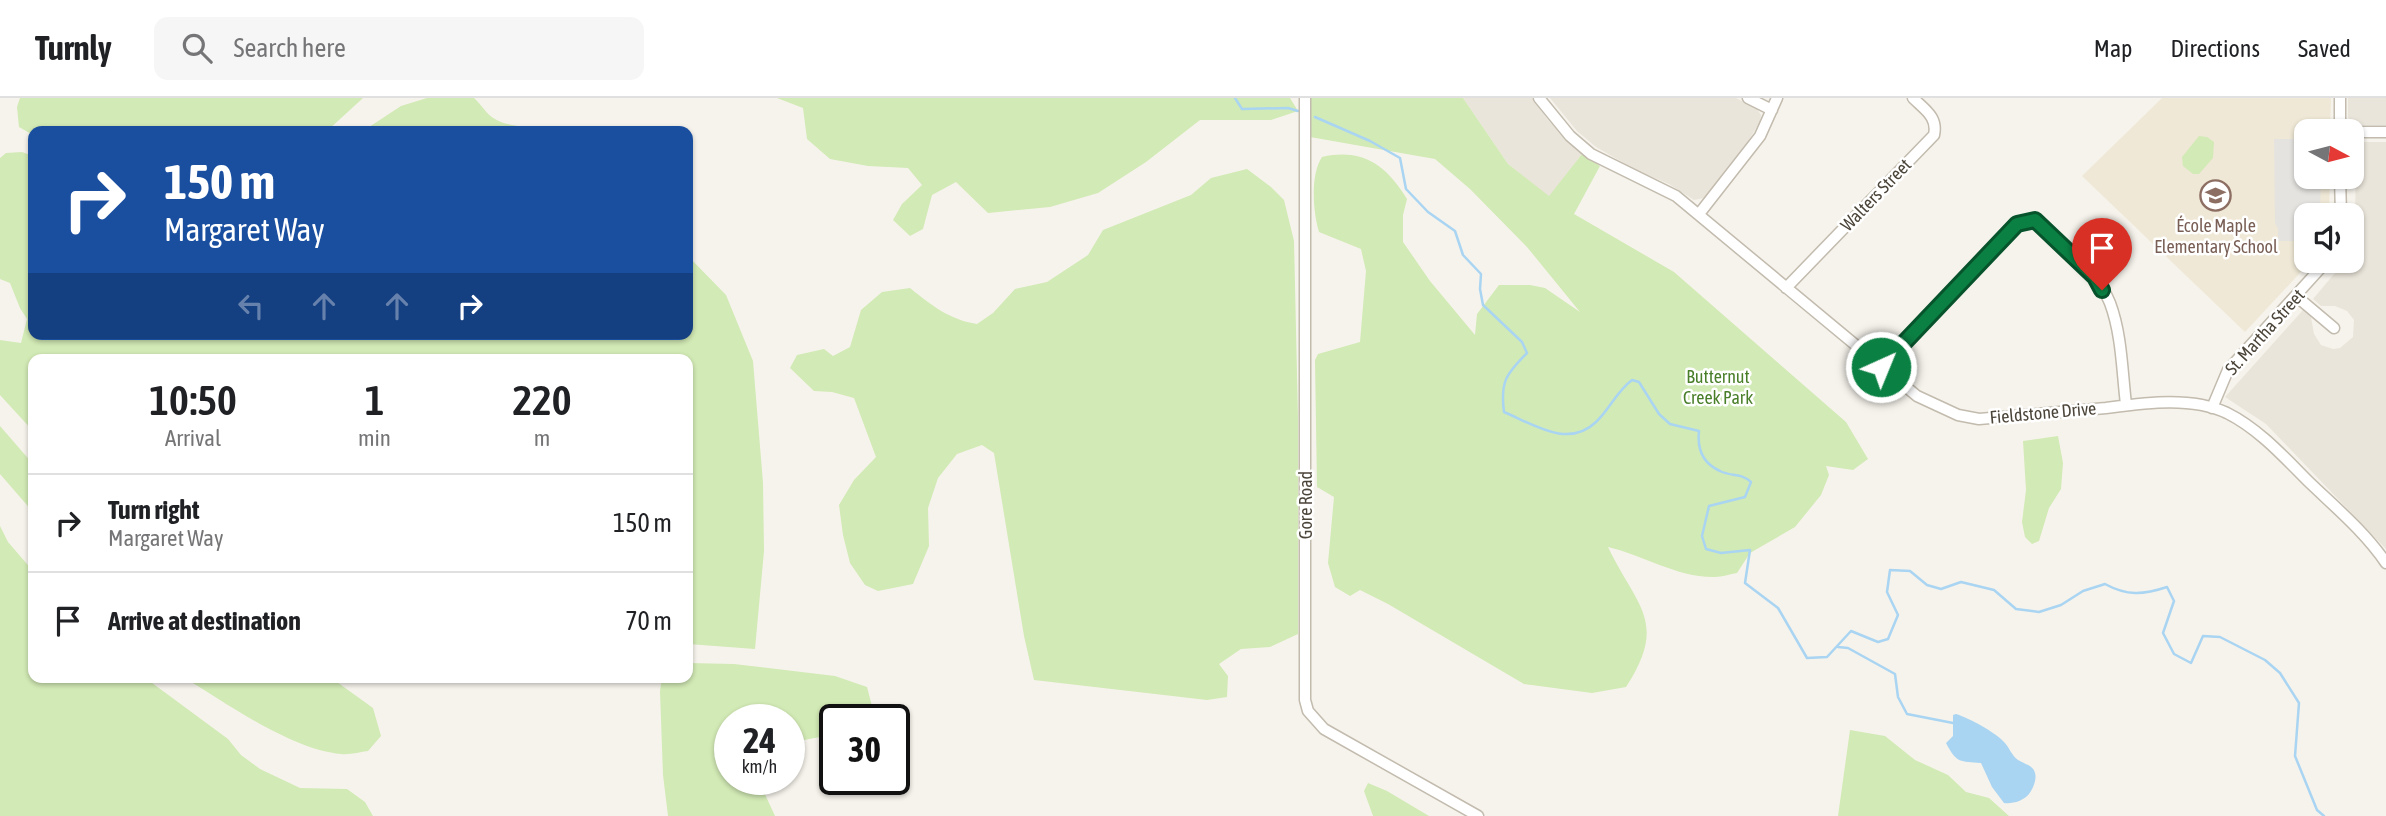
<!DOCTYPE html>
<meta charset="utf-8">
<style>
body{margin:0;font-family:"Asap Condensed",sans-serif;background:#f6f6f6;color:#202124;height:100vh;display:flex;flex-direction:column;font-size:26px;white-space:nowrap}
*{box-sizing:border-box;margin:0}
p{font-size:23px;color:#757577}
.icon{flex:none;width:38px;height:38px;fill:none;stroke:currentColor;stroke-width:2;stroke-linecap:round;stroke-linejoin:round}
.map{position:relative;flex:1;overflow:hidden}
.details{position:absolute;left:28px;top:256px;width:665px;height:329px;display:flex;flex-direction:column;background:#fff;border-radius:14px;box-shadow:0 2px 5px #0004}
.details>*{flex:none}
.banner{position:absolute;left:28px;top:28px;width:665px;height:214px;border-radius:14px;box-shadow:0 2px 5px #0004;background:#1a4fa0;color:#fff;overflow:hidden}
.needle{width:46px;rotate:97deg}
.fabs{position:absolute;left:2294px;top:21px;display:grid;gap:14px}
.fabs a{display:grid;place-items:center;width:70px;height:70px;border-radius:14px;background:#fff;box-shadow:0 2px 5px #0004;font-size:35px}
.speed{position:absolute;left:714px;top:606px;display:flex;gap:14px;font-size:35px;font-weight:700;text-align:center}
.speed>*{display:grid;place-content:center;width:91px;height:91px;border-radius:50%;background:#fff;box-shadow:0 2px 5px #0004;line-height:1}
.speed small{font-size:18px;font-weight:400}
.speed .limit{border:4px solid #111;border-radius:10px;background:#fff;color:#111}
.pin{position:absolute;display:grid;place-items:center;width:60px;height:60px;color:#fff;margin:-72px -30px;border-radius:50% 50% 50% 0;rotate:-45deg;box-shadow:0 0 7px #0007}
.pin .icon{rotate:45deg}
.me{position:absolute;width:77px;margin:-38px;rotate:44deg;stroke-linejoin:round;filter:drop-shadow(0 0 5px #0008)}
.turn{display:flex;align-items:center;gap:24px;height:147px;padding:0 21px;font-size:32px}
.turn .icon{width:91px;height:91px;stroke-width:2.5}
.turn b{display:block;font-size:49px;line-height:60px}
.lanes{display:flex;align-items:center;height:66px;padding:0 21px;background:#0003;justify-content:center;gap:35px;direction:ltr}
.lanes .off{opacity:.35}
.eta{display:flex;justify-content:space-evenly;align-items:center;height:119px;text-align:center}
.eta b{font-size:42px;font-weight:600;line-height:49px}
ul{padding:0;list-style:none}
li{display:flex;align-items:center;gap:21px;height:98px;padding:0 21px;border-top:2px solid #e0e0e0}
li div{flex:1}
li b{display:block;font-size:26px}
li em{font-style:normal}
header{display:flex;align-items:center;gap:42px;box-sizing:border-box;height:98px;padding:0 35px;background:#fff;border-bottom:2px solid #e0e0e0}
header strong{font-size:33px}
nav{display:flex;gap:38px;margin-inline-start:auto;font-size:24px}
.search{width:490px;height:63px;background:#f6f6f6;display:flex;align-items:center;gap:18px;box-sizing:border-box;padding:0 24px;border-radius:14px;color:#757577;font-size:26px}
.map>svg:first-child{display:block}
.residential{fill:#eae5da}
.education{fill:#efe8d6}
.green{fill:#d2eab5}
.parking{fill:#e5e3e0}
.water{fill:#a9d4f2}
.lines{fill:none;stroke-linecap:round;stroke-linejoin:round}
.stream{stroke:#a9d4f2;stroke-width:2.5}
.minor-casing{stroke:#c2bbae;stroke-width:13}
.minor{stroke:#fff;stroke-width:10}
.route-casing{stroke:#07532c;stroke-width:18}
.route{stroke:#0b8043;stroke-width:12}
.labels{text-anchor:middle;stroke-width:5;stroke-linejoin:round;paint-order:stroke}
.street-label{font-size:18px;fill:#4b4439;stroke:#fff}
.education-label{font-size:18px;fill:#785e54;stroke:#fff}
.park-label{font-size:18px;fill:#4a7f2a;stroke:#fff}
</style>
<header>
<strong>Turnly</strong>
<div class="search"><svg class="icon" aria-label="search" viewBox="0 0 24 24"><circle cx="10" cy="10" r="6"/><path d="M15 15l6 6"/></svg>Search here</div>
<nav><a>Map</a><a>Directions</a><a>Saved</a></nav>
</header>
<div class="map">
<svg width="2386" height="718" viewBox="0 0 2386 718">
<rect width="100%" height="100%" fill="#f6f3ec"/>
<!-- residential -->
<path class="residential" d="M1463,0H1532L1548,22L1582,56L1549,99L1508,66Z
M1550,0H1736L1757,11L1761,17L1760,24L1748,43L1704,100L1694,102L1669,86L1636,72L1596,49L1577,33Z
M2348,0H2386V27H2356L2351,25L2348,19Z
M2356,44H2386V451L2266,326L2225,299L2303,212L2311,219L2314,236L2321,247L2333,251L2340,250L2353,239L2354,222L2347,213L2335,208H2321L2313,201L2345,163H2352V143L2355,132Z"/>
<!-- education -->
<path class="education" d="M2162,0H2331L2330,33H2306V79H2330L2329,117H2306V163H2311L2245,234L2082,78Z"/>
<!-- green -->
<path class="green" d="M20,0H363L327,33H33V37L19,29L17,9Z
M427,0H474C481,6 487,17 495,21C509,30 526,26 540,33H363L401,8Z
M777,0H1290L1298,13L1271,22H1200L1146,64L1098,95L1050,109L988,115L956,84L932,97L923,131L910,138L893,122L902,106L922,87L908,70L868,68L830,61L807,41L803,10Z
M1310,0H1463L1508,66L1549,98L1582,56L1600,68L1574,116L1674,174L1846,324L1868,361L1853,372L1826,368L1829,377L1821,397L1795,429L1750,455L1737,475C1730,476 1722,479 1715,479C1678,480 1643,457 1608,449C1636,508 1669,523 1626,589L1592,595L1524,586L1388,506L1360,492L1350,498L1335,489L1328,465L1334,399L1317,389L1315,262L1318,256L1360,244L1366,173L1361,151L1319,134C1313,114 1310,77 1322,59C1363,50 1386,67 1407,101L1403,117V144L1430,183L1475,237L1477,216L1499,187H1530L1545,190L1580,214L1527,149L1470,91L1435,61L1310,39Z
M2199,38L2207,39L2214,44L2213,60L2199,76H2193L2183,68L2182,59Z
M22,54L33,58V236H688V158L726,197L753,263L763,385L764,453L755,551L688,546V261H33V333L0,297V242L21,245L27,221L20,210L10,185L0,181V60L6,55Z
M1247,71L1271,89L1284,102L1294,143L1298,320V536L1270,549L1241,551L1219,566L1228,578L1227,599L1207,602L1034,582L1024,538L994,355L982,347L957,356L938,380L928,410L929,448L913,486L878,493L865,487L850,465L843,437L839,407L854,382L876,359L854,300L832,294L814,293L790,270L797,257L824,251L833,258L850,249L861,212L882,194L910,190C931,207 950,222 977,226L993,215L1015,191L1047,184L1088,157L1103,132L1191,97L1211,80Z
M0,328L33,366V414L0,376Z
M2058,338L2063,365L2061,391L2049,410L2039,443L2032,446L2025,439L2022,424L2026,392L2023,343Z
M0,428L8,444L33,473V579H144L228,641L241,657L260,671L300,690L347,691L365,704L373,718H0Z
M688,565L734,566L835,578L867,589L872,608L866,621H835V636L789,645V621H730V681H758L775,718H668L663,677L660,593L662,579H688Z
M183,579H330L373,610L381,638L368,653C360,654 350,657 341,656C292,652 226,605 183,579Z
M1850,632L1885,638L1915,662L1948,677L1966,694L1989,700L2009,718H1838Z
M1368,685L1387,693L1429,718H1373L1364,693Z"/>
<!-- parking -->
<path class="parking" d="M2301,38H2306V79H2321L2320,113H2310V117H2306V143H2278V131L2275,125L2274,41H2300Z"/>
<!-- water -->
<path class="water" d="M1956,616C1969,620 1995,634 2004,644C2009,649 2012,658 2018,662C2024,666 2033,667 2035,675C2037,681 2033,691 2029,696C2023,703 2013,706 2004,705L1992,689L1981,665C1960,663 1957,666 1946,645L1953,638V617Z"/>
<g class="lines">
<!-- stream -->
<path class="stream" d="M1235,0L1242,11L1288,10L1298,13
M1315,19L1370,43L1400,60L1406,91L1428,114L1455,133L1463,157L1481,176L1480,191L1483,207L1522,244L1527,255C1506,276 1500,284 1504,314C1533,326 1568,351 1596,324C1610,311 1616,294 1632,282L1639,284L1659,316L1670,326L1699,333C1697,351 1702,365 1720,373C1732,379 1739,374 1751,384L1745,399L1709,408L1702,438L1706,451L1721,455L1750,452L1745,485L1778,510L1807,560L1827,559L1851,533L1878,544L1888,541L1898,517L1887,494L1890,472L1910,473L1927,487L1941,491L1961,484L1994,492L2016,511L2039,514L2061,507L2083,493L2105,486C2127,498 2143,497 2167,489L2174,503L2163,535L2174,556L2191,565L2203,538L2220,539L2265,562L2280,575L2299,605L2295,658L2317,712L2324,718
M1838,549L1848,550L1895,576L1898,599L1907,616L1953,625"/>
<defs>
<path id="minor" d="M1305,0V602L1308,613L1324,631L1478,718
M1539,0L1570,38L1591,56L1676,98L1917,298L1958,317L1979,321C2021,317 2064,314 2106,310C2144,305 2191,298 2227,315C2259,331 2284,359 2309,384C2335,409 2365,434 2386,465
M1748,0L1772,12
M2340,0V33
M2352,34H2386
M2340,79L2341,117
M1699,116L1760,38L1777,0
M1786,190L1934,37C1938,19 1925,12 1913,0
M2296,198L2334,230
M1881,269L2017,126L2035,122C2059,145 2098,174 2110,205C2122,237 2122,274 2126,306
M2212,310L2228,272L2327,163"/>
</defs>
<!-- minor casing -->
<use href="#minor" class="minor-casing"/>
<!-- minor -->
<use href="#minor" class="minor"/>
</g>
<g class="lines">
<defs>
<path id="route" d="M1881,269L2017,126L2035,122L2095,179L2102,192"/>
</defs>
<!-- route casing -->
<use href="#route" class="route-casing"/>
<!-- route -->
<use href="#route" class="route"/>
</g>
<!-- icons -->
<defs>
<symbol id="school-ring" viewBox="-11 -11 22 22"><circle r="9.5" fill="#fff" stroke="#8d6e63" stroke-width="1.5"/><path d="M0-5L7-2L0 1L-7-2ZM-4 1L0 2.5L4 1V4Q0 6-4 4Z" fill="#8d6e63"/></symbol>
</defs>
<g fill-rule="evenodd">
<use href="#school-ring" x="2198" y="80" width="35" height="35"/>
</g>
<g class="labels">
<!-- street labels -->
<g class="street-label">
<text transform="translate(1876 97) rotate(-46)" y="6">Walters Street</text>
<text transform="translate(2265 234) rotate(-48)" y="6">St. Martha Street</text>
<text transform="translate(2043 315) rotate(-5)" y="6">Fieldstone Drive</text>
<text transform="translate(1306 407) rotate(-90)" y="6">Gore Road</text>
</g>
<!-- education labels -->
<g class="education-label">
<text x="2216" y="134">École Maple<tspan x="2216" dy="21">Elementary School</tspan></text>
</g>
<!-- park labels -->
<g class="park-label">
<text x="1718" y="285">Butternut<tspan x="1718" dy="21">Creek Park</tspan></text>
</g>
</g>
</svg>
<div class="fabs">
<a><svg class="needle" viewBox="-14 -14 28 28"><path d="M0-13l5 13h-10z" fill="#e53935"/><path d="M0 13l5-13h-10z" fill="#757577"/></svg></a>
<a><svg class="icon" aria-label="sound" viewBox="0 0 24 24"><path d="M4 9h4l5-4v14l-5-4H4zM17 9q2 3 0 6"/></svg></a>
</div>
<div class="speed"><div>24<small>km/h</small></div><div class="limit">30</div></div>
<div class="pin" style="left:2102px;top:192px;background:#d93025"><svg class="icon" aria-label="arrive" viewBox="0 0 24 24"><path d="M6 21V4h12l-3 4 3 4H6"/></svg></div>
<svg class="me" style="left:1881px;top:269px" viewBox="-20 -20 40 40"><circle r="17" fill="#0b8043" stroke="#fff" stroke-width="3"/><path d="M0-11L8 9 0 5-8 9z" fill="#fff"/></svg>
<div class="banner">
<div class="turn"><svg class="icon" aria-label="right" viewBox="0 0 24 24"><path d="M7 20v-9h11M14 6l5 5-5 5"/></svg><div><b>150 m</b>Margaret Way</div></div>
<div class="lanes"><svg class="icon off" aria-label="left" viewBox="0 0 24 24"><path d="M17 20v-9H6M10 6l-5 5 5 5"/></svg><svg class="icon off" aria-label="ahead" viewBox="0 0 24 24"><path d="M12 20V5M6 11l6-6 6 6"/></svg><svg class="icon off" aria-label="ahead" viewBox="0 0 24 24"><path d="M12 20V5M6 11l6-6 6 6"/></svg><svg class="icon" aria-label="right" viewBox="0 0 24 24"><path d="M7 20v-9h11M14 6l5 5-5 5"/></svg></div>
</div>
<section class="details">
<div class="eta">
<div><b>10:50</b><p>Arrival</p></div>
<div><b>1</b><p>min</p></div>
<div><b>220</b><p>m</p></div>
</div>
<ul>
<li><svg class="icon" aria-label="right" viewBox="0 0 24 24"><path d="M7 20v-9h11M14 6l5 5-5 5"/></svg><div><b>Turn right</b><p>Margaret Way</p></div><em>150 m</em></li>
<li><svg class="icon" aria-label="arrive" viewBox="0 0 24 24"><path d="M6 21V4h12l-3 4 3 4H6"/></svg><div><b>Arrive at destination</b></div><em>70 m</em></li>
</ul>
</section>
</div>
